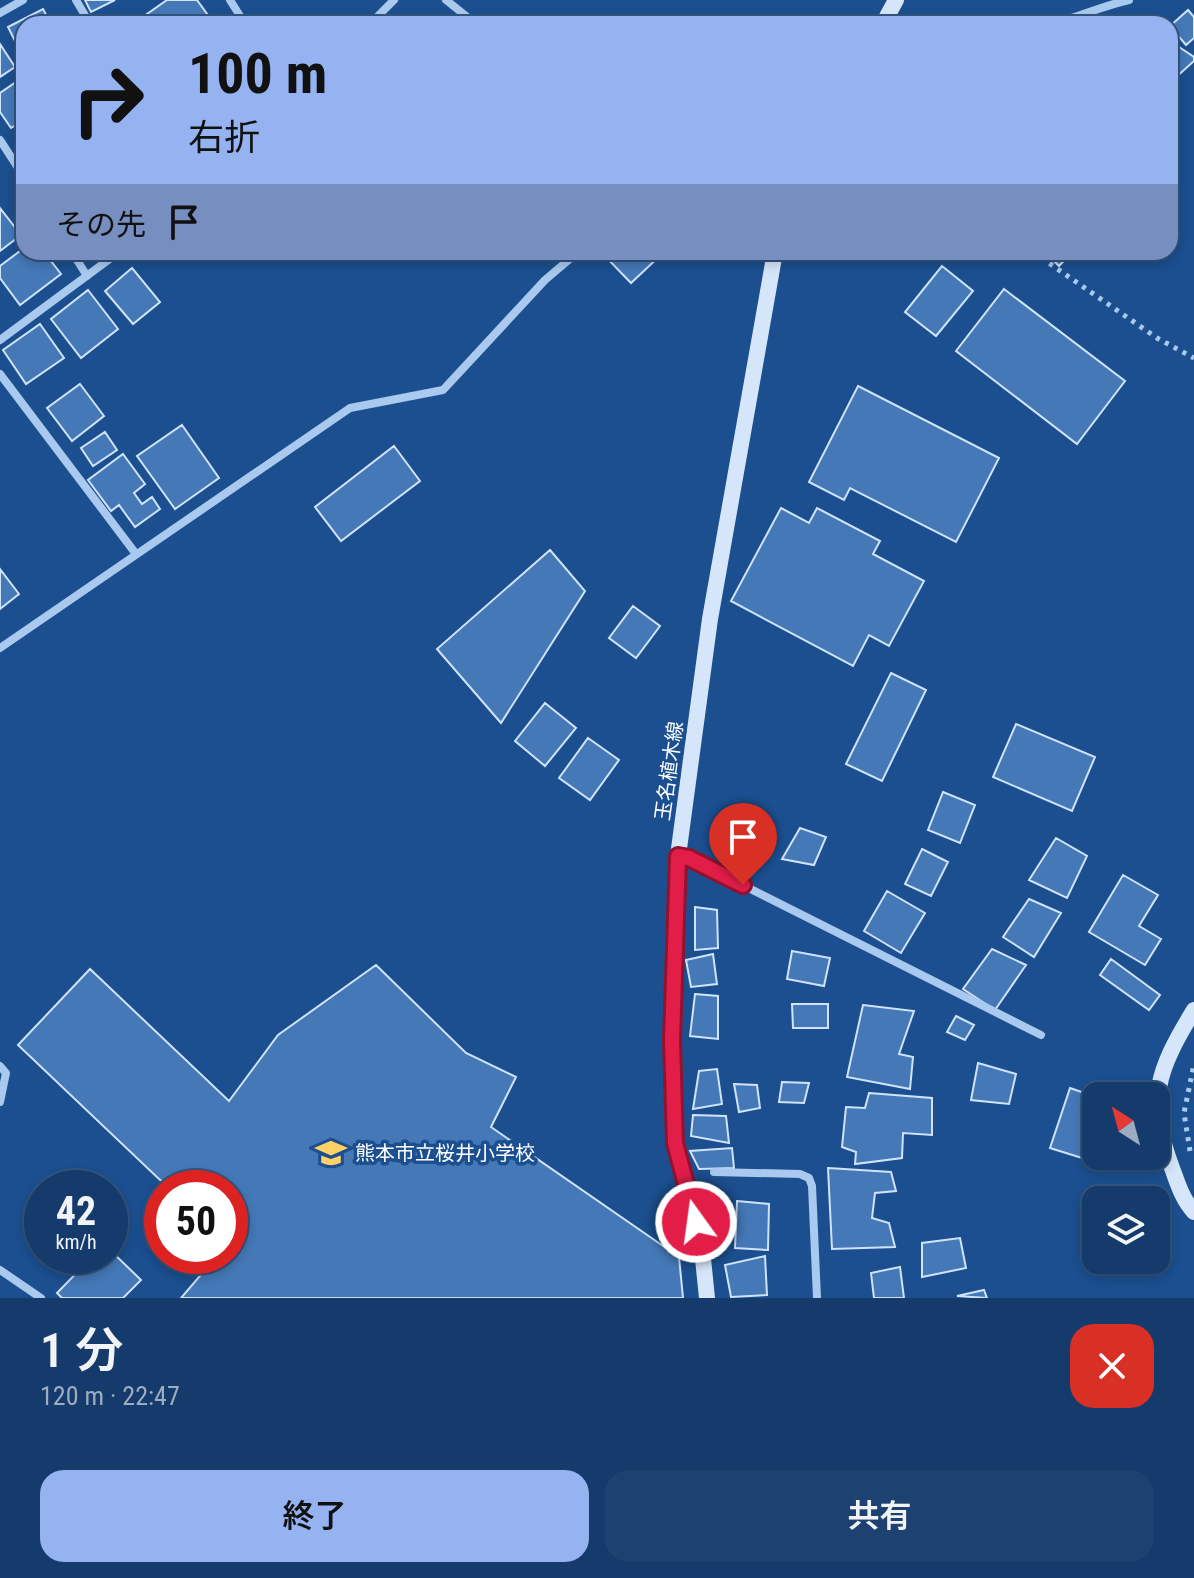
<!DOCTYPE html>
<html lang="ja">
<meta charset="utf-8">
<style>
body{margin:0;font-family:"Roboto Condensed","Noto Sans JP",sans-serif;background:#1d4271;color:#f1f3f6;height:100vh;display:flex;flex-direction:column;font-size:30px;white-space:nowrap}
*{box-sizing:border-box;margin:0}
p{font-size:26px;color:#9dadc1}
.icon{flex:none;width:44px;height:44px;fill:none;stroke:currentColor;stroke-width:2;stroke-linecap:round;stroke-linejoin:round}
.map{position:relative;height:1298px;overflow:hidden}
.details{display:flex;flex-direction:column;background:#143b6b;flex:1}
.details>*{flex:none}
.guide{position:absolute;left:16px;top:16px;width:1162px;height:244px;border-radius:24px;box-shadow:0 4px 12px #0003,0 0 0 2px #33557e;background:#95b2f1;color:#111;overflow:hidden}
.needle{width:52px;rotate:324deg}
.tools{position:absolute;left:1082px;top:1082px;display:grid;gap:16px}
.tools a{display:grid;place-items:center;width:88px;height:88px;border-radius:16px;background:#143b6b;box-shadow:0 4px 12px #0003,0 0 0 2px #33557e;font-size:40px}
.speed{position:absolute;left:24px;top:1170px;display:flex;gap:16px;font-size:40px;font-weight:700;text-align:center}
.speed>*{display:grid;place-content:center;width:104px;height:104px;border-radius:50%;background:#143b6b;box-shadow:0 4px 12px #0003,0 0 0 2px #33557e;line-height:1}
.speed small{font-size:20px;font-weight:400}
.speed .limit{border:12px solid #d22;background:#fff;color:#111}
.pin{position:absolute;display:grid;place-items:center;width:68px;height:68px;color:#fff;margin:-82px -34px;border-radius:50% 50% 50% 0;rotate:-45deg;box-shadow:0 0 8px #0007}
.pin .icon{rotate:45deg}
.me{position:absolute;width:88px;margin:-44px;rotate:346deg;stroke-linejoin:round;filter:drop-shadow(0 0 6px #0008)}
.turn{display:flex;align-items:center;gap:28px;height:168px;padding:0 40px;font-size:36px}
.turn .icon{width:104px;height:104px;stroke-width:2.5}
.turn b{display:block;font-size:56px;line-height:68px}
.then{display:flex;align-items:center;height:76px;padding:0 40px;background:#0003;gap:16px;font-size:30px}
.round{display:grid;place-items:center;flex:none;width:84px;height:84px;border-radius:24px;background:#1d4271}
.headline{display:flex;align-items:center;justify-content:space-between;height:136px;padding:0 40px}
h1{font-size:48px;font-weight:600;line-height:60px}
.action{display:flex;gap:16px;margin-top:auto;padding:16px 40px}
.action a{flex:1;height:92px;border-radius:24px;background:#95b2f1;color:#111;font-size:32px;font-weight:600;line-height:92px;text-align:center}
.action a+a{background:#1d4271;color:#f1f3f6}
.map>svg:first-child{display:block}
.building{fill:#4478b7;stroke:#cfe3fa;stroke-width:2}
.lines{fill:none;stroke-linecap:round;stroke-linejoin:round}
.path{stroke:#a9c9ee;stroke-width:5;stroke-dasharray:4 6;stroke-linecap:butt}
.street{stroke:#a9c9ee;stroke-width:8}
.secondary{stroke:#d6e6fa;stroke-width:16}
.route-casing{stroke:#92132f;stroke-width:20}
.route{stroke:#e11d48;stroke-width:14}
.labels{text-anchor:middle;stroke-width:7;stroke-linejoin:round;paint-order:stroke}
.street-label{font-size:20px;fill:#fff;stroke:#1b4f8f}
.poi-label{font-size:20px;fill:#fff;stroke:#1b4f8f;text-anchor:start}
</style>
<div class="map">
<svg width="1194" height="1298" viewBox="0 0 1194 1298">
<rect width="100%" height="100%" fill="#1b4f8f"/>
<!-- building -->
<path class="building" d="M85,0H115L91,12Z
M167,0H197L210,18L201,24H155L147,14Z
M43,9L51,24H24V59L8,27Z
M1188,10L1194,17V38L1186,45L1170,26Z
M1170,41L1194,57V61L1173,80L1170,78Z
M0,44L15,67L0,77Z
M19,80L24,87V120L11,128L0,112V93Z
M0,208L21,235L0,251Z
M24,248V252H44L61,274L20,305L0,278V266Z
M601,252H664L631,283Z
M1045,252H1072L1059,266Z
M942,266L973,291L936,336L905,312Z
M132,268L160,302L133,324L105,291Z
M1004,289L1125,381L1077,444L956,351Z
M88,290L118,329L81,358L51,319Z
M40,324L64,358L26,384L3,350Z
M80,384L104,416L72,441L47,408Z
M858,386L999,458L956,542L850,488L844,500L809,482Z
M182,425L219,478L175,509L137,456Z
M105,432L117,450L93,466L81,448Z
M394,446L420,481L341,541L315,507Z
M123,454L145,484L134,493L142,504L152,497L160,509L135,527L119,505L111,511L88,480Z
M781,508L809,523L817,508L880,541L873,554L924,581L889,646L869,635L853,666L731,601Z
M550,550L585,591L501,723L437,649Z
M0,569L19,594L0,609Z
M633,606L660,626L636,658L609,638Z
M891,673L926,690L882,781L846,764Z
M545,703L576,728L545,766L515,741Z
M1016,724L1095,757L1072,811L993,777Z
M588,738L619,760L590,800L559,778Z
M943,792L975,805L960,843L928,830Z
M800,828L826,837L814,865L782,859Z
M1056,838L1087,856L1067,898L1029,880Z
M922,849L948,862L931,896L905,884Z
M1123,875L1158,895L1139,926L1161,939L1145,965L1089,932Z
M887,891L925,913L901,953L864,931Z
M1029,899L1061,913L1034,957L1003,937Z
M695,907L717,910L718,948L695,950Z
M992,949L1026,965L995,1010L963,989Z
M792,951L830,958L824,986L787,979Z
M713,954L717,984L691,987L686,960Z
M1111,959L1160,995L1149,1010L1100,975Z
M376,965L466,1053L516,1077L491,1127L679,1257L683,1298H181L217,1256H230V1241L244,1225L230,1217V1188H175L160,1180L18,1045L90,969L229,1101L278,1035Z
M695,994L718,996V1039L690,1036Z
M792,1004H828V1028H793Z
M863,1005L914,1011L899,1054L913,1057L910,1089L847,1077Z
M956,1016L974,1025L965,1040L947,1032Z
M978,1063L1016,1074L1009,1104L971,1100Z
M717,1069L722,1104L693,1109L699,1071Z
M782,1082L809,1083L804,1103L779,1102Z
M734,1084L757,1085L760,1108L739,1112Z
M1070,1088L1096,1097L1082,1158L1050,1148Z
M869,1093L932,1098V1135L903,1133L902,1158L855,1164L856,1152L842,1147L846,1107L865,1108Z
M693,1115L726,1116L729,1143L691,1136Z
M732,1148L734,1168L699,1169L690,1151Z
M828,1168L891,1172L896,1191L875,1193L872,1218L889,1223L895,1247L832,1249Z
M737,1201L769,1204L768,1250L735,1248Z
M960,1238L966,1268L922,1277V1243Z
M110,1250L141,1280L123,1298H62L57,1293L93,1256H110Z
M765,1256L767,1295L731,1297L725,1265Z
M900,1267L904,1298H874L871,1273Z
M984,1290L987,1298L957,1296Z"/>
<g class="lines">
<!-- path -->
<path class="path" d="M1033,252L1157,338L1194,358
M1190,1151L1184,1113L1194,1064"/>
<!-- street -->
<path class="street" d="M76,0L90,24
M230,0L245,24
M446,0L476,24
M0,13L23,0
M370,24L394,0
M1051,24C1076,18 1102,6 1129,0
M0,140L24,177
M72,252L87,276
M0,340L119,252
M0,374L136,554
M0,648L350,408L443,390L545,280L578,252
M678,856L689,858L1041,1035
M0,1066L6,1073L0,1102
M714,1172L800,1174L809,1178L812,1186L817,1298
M0,1270L41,1298"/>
<!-- secondary -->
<path class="secondary" d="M883,24L896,0
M1194,1010C1157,1071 1146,1099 1172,1168C1178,1184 1182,1199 1194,1212
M707,1298L702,1249L675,1143L672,1040L678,856L710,619L775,252"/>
</g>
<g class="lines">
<defs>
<path id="route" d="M696,1222L675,1143L672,1040L678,856L689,858L743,885"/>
</defs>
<!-- route casing -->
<use href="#route" class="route-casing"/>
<!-- route -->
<use href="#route" class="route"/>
</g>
<!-- icons -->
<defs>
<symbol id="school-bare" viewBox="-9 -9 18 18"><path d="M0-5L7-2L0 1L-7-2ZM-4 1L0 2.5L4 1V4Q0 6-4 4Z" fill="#ffd166" stroke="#1b4f8f" stroke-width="2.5" paint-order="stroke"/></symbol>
</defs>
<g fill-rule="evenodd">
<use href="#school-bare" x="309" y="1131" width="44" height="44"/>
</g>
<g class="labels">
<!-- street labels -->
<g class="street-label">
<text transform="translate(669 771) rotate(-82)" y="7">玉名植木線</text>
</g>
<!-- poi labels -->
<g class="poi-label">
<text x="355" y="1160">熊本市立桜井小学校</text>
</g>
</g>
</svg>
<div class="tools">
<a><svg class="needle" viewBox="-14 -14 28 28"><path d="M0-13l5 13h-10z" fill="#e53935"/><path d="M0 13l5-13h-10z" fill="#9dadc1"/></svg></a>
<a><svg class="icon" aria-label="layers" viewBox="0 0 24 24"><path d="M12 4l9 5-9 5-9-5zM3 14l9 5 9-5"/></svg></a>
</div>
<div class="speed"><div>42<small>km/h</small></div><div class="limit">50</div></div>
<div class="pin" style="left:743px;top:885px;background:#d93025"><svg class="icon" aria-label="arrive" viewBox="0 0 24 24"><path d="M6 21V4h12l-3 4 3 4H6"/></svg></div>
<svg class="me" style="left:696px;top:1222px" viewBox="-20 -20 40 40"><circle r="17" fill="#e11d48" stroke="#fff" stroke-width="3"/><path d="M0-11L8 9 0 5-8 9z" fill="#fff"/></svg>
<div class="guide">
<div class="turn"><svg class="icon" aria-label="right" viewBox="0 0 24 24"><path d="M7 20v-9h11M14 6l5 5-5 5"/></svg><div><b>100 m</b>右折</div></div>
<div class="then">その先<svg class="icon" aria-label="arrive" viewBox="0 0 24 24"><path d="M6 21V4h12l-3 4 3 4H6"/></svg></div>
</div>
</div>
<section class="details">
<div class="headline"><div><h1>1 分</h1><p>120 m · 22:47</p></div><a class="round" style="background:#d93025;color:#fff"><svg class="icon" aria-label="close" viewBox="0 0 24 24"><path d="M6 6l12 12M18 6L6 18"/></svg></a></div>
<div class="action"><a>終了</a><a>共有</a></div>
</section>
